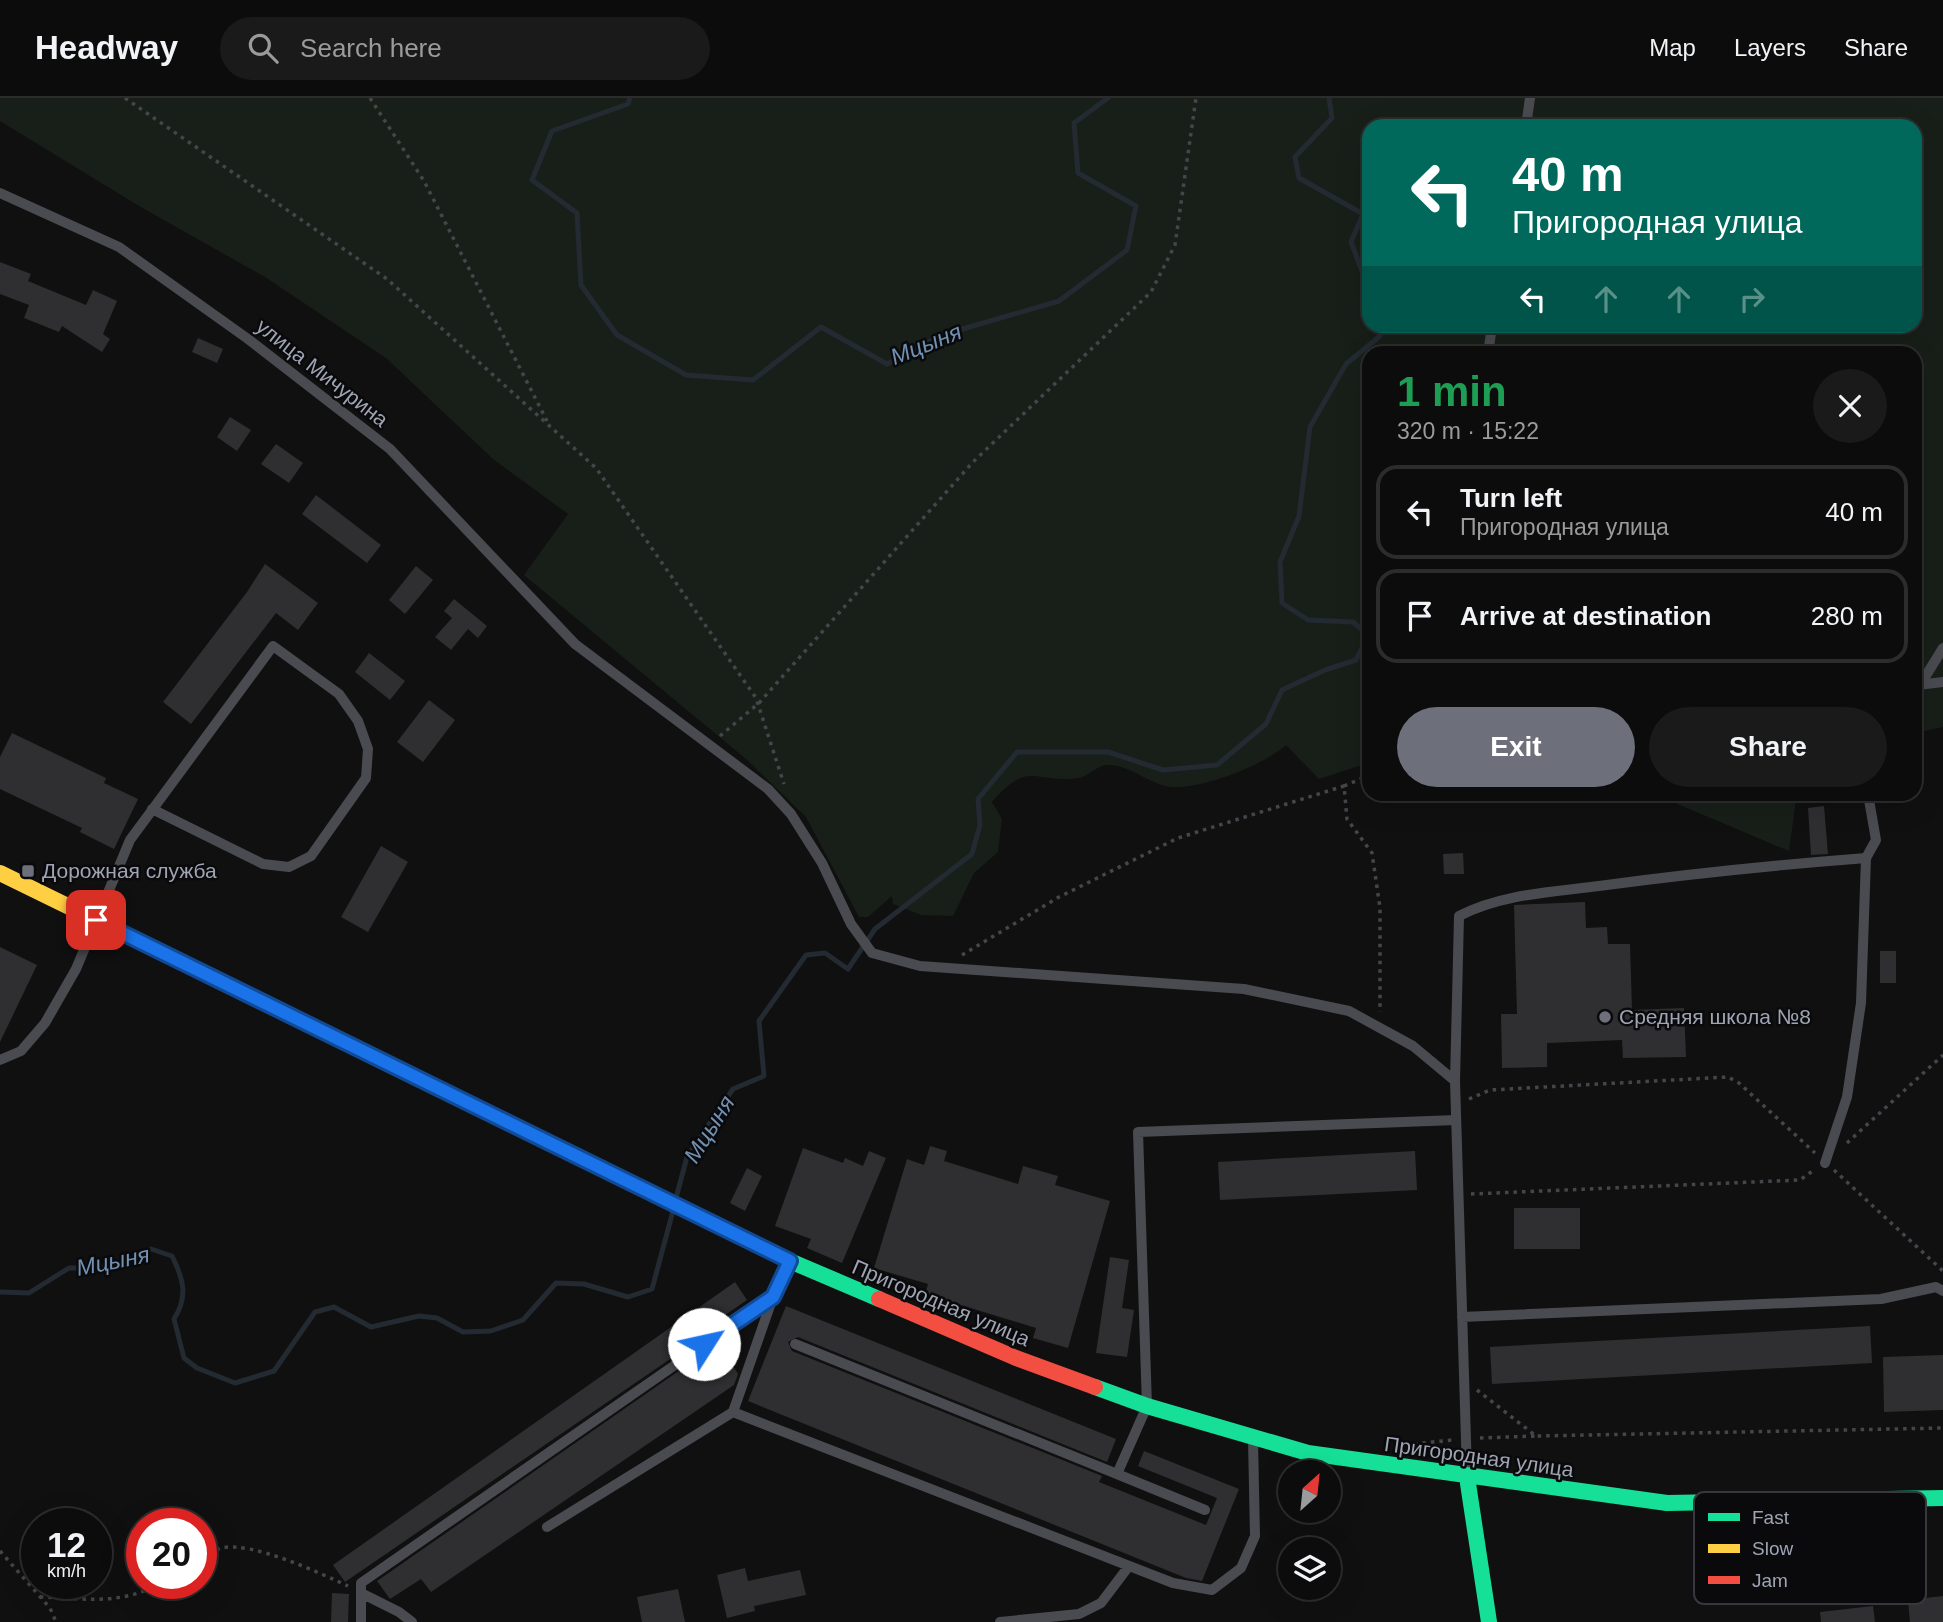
<!DOCTYPE html>
<meta charset="utf-8">
<style>
body{margin:0;font-family:Arial,sans-serif;background:#1a1a1a;color:#f1f3f6;height:100vh;display:flex;flex-direction:column;font-size:26px;white-space:nowrap}
*{box-sizing:border-box;margin:0}
p{font-size:23px;color:#9a9b9d}
.icon{flex:none;width:38px;height:38px;fill:none;stroke:currentColor;stroke-width:2;stroke-linecap:round;stroke-linejoin:round}
.map{position:relative;flex:1;overflow:hidden}
.panel{position:absolute;left:1362px;top:248px;width:560px;height:455px;display:flex;flex-direction:column;background:#0c0c0c;border-radius:21px;box-shadow:0 7px 28px #0002,0 0 0 2px #2c2c2d}
.panel>*{flex:none}
.hud{position:absolute;left:1362px;top:21px;width:560px;height:214px;border-radius:21px;box-shadow:0 7px 28px #0002,0 0 0 2px #2c2c2d;background:#00695c;color:#fff;overflow:hidden}
.needle{width:46px;rotate:27deg}
.controls{position:absolute;left:1278px;top:1362px;display:grid;gap:14px}
.controls a{display:grid;place-items:center;width:63px;height:63px;border-radius:50%;background:#0c0c0c;box-shadow:0 7px 28px #0002,0 0 0 2px #2c2c2d;font-size:35px}
.speed{position:absolute;left:21px;top:1410px;display:flex;gap:14px;font-size:35px;font-weight:700;text-align:center}
.speed>*{display:grid;place-content:center;width:91px;height:91px;border-radius:50%;background:#0c0c0c;box-shadow:0 7px 28px #0002,0 0 0 2px #2c2c2d;line-height:1}
.speed small{font-size:18px;font-weight:400}
.speed .limit{border:10px solid #d22;background:#fff;color:#111}
.pin{position:absolute;display:grid;place-items:center;width:60px;height:60px;color:#fff;margin:-30px;border-radius:14px;box-shadow:0 4px 10px #0006}
.me{position:absolute;width:77px;margin:-38px;rotate:55deg;stroke-linejoin:round;filter:drop-shadow(0 0 5px #0008)}
.turn{display:flex;align-items:center;gap:24px;height:147px;padding:0 35px;font-size:32px}
.turn .icon{width:91px;height:91px;stroke-width:2.5}
.turn b{display:block;font-size:49px;line-height:60px}
.lanes{display:flex;align-items:center;height:66px;padding:0 35px;background:#0003;justify-content:center;gap:35px;direction:ltr}
.lanes .off{opacity:.35}
.round{display:grid;place-items:center;flex:none;width:74px;height:74px;border-radius:37px;background:#1a1a1a}
.summary{display:flex;align-items:center;justify-content:space-between;height:119px;padding:0 35px}
h1{font-size:42px;font-weight:600;line-height:52px;color:#1e9e55}
.primary-button{display:flex;gap:14px;margin-top:auto;padding:14px 35px}
.primary-button a{flex:1;height:80px;border-radius:42px;background:#6d707a;color:#fff;font-size:28px;font-weight:600;line-height:80px;text-align:center}
.primary-button a+a{background:#1a1a1a;color:#f1f3f6}
ul{padding:0;list-style:none}
li{display:flex;align-items:center;gap:21px;height:94px;margin:0 14px 10px;padding:0 21px;border:4px solid #2c2c2d;border-radius:21px}
li div{flex:1}
li b{display:block;font-size:26px}
li em{font-style:normal}
header{display:flex;align-items:center;gap:42px;box-sizing:border-box;height:98px;padding:0 35px;background:#0c0c0c;border-bottom:2px solid #2c2c2d}
header strong{font-size:33px}
nav{display:flex;gap:38px;margin-inline-start:auto;font-size:24px}
.search{width:490px;height:63px;background:#1a1a1a;display:flex;align-items:center;gap:18px;box-sizing:border-box;padding:0 24px;border-radius:38px;color:#9a9b9d;font-size:26px}
.map>svg:first-child{display:block}
.green{fill:#181f19;fill-rule:evenodd}
.lines{fill:none;stroke-linecap:round;stroke-linejoin:round}
.stream{stroke:#232a32;stroke-width:5}
.building{fill:#2f2f31}
.path{stroke:#45464b;stroke-width:3.5;stroke-dasharray:3.5 5;stroke-linecap:butt}
.lane{stroke:#4a4b50;stroke-width:10}
.fast{stroke:#16e098;stroke-width:16}
.slow{stroke:#ffcf43;stroke-width:16}
.jam{stroke:#f24e42;stroke-width:16}
.route-casing{stroke:#114b97;stroke-width:18}
.route{stroke:#1a73e8;stroke-width:12}
.poi-dot{fill:#6d707a;stroke:#0a0a0c;stroke-width:2.5}
.labels{text-anchor:middle;stroke-width:5;stroke-linejoin:round;paint-order:stroke}
.street-label{font-size:21px;fill:#9fa4b3;stroke:#0a0a0c}
.poi-label{font-size:21px;fill:#9fa4b3;stroke:#0a0a0c;text-anchor:start}
.water-label{font-size:23px;font-style:italic;fill:#7191b2;stroke:#0a0a0c}
.key{fill:#0a0a0c;stroke:#37383e;stroke-width:2}
.key-label{font-size:19px;fill:#9fa4b3}
</style>
<header>
<strong>Headway</strong>
<div class="search"><svg class="icon" aria-label="search" viewBox="0 0 24 24"><circle cx="10" cy="10" r="6"/><path d="M15 15l6 6"/></svg>Search here</div>
<nav><a>Map</a><a>Layers</a><a>Share</a></nav>
</header>
<div class="map">
<svg width="1943" height="1524" viewBox="0 0 1943 1524">
<rect width="100%" height="100%" fill="#101010"/>
<!-- green -->
<path class="green" d="M0,0H1943V629L1915,635L1914,256H1368V665L1319,681L1286,647C1264,667 1203,691 1172,689C1149,687 1130,666 1107,667C1096,668 1088,679 1078,680C1035,686 1028,661 992,704L1002,721L998,754L974,775L953,818L921,817L893,806L892,798L868,819H859L806,719L746,661L524,477L568,416L493,361L386,260L265,179L139,108L0,23ZM1368,28H1914V228H1368Z
M1656,697V696L1863,697L1796,702L1789,753Z"/>
<g class="lines">
<!-- stream -->
<path class="stream" d="M630,0L628,6L552,33L532,82L577,115L581,187L617,237L686,277L753,282L821,229L887,266L942,237L1059,203L1127,152L1136,108L1078,75L1074,25L1108,0
M1329,0L1332,20L1295,59L1299,80L1363,116L1351,144L1368,189
M1368,537L1353,524L1308,522L1282,505L1280,464L1299,418L1310,329L1346,266L1380,238L1378,228
M676,1100L687,1059L733,991L764,978L759,923L806,857L825,855L848,871L875,831L972,756L980,727L978,701L1017,654H1108L1163,672L1217,667L1266,626L1282,592L1325,572L1356,562L1368,538
M0,1194L29,1195L69,1170H97L126,1163L151,1151L172,1158C184,1182 188,1199 174,1221L184,1260L197,1270L235,1285L274,1273L315,1214L334,1209L371,1229L419,1218L437,1220L463,1234L491,1233L523,1222L556,1185L584,1186L628,1199L652,1191L673,1113"/>
</g>
<!-- building -->
<path class="building" d="M0,164L31,176L28,183L86,207L93,192L117,203L103,236L110,241L102,254L62,228L59,234L24,220L29,207L0,196Z
M198,240L223,251L217,265L192,254Z
M230,319L251,332L237,353L217,339Z
M276,346L303,365L289,385L261,366Z
M316,397L381,447L367,465L302,416Z
M265,466L318,505L298,532L276,515L191,626L163,604L247,494Z
M416,468L433,482L405,516L389,502Z
M454,501L487,528L478,540L468,531L451,552L435,539L452,520L444,513Z
M369,555L405,583L390,602L355,574Z
M429,602L455,622L423,664L397,644Z
M12,635L106,680L104,685L138,701L114,751L80,734L82,730L0,691V659Z
M1824,708L1828,756L1811,757L1808,710Z
M381,748L408,764L368,834L341,819Z
M1463,755L1464,776H1444L1443,756Z
M1585,804L1586,830L1607,829L1608,846H1630L1632,912L1684,910L1686,959L1623,960L1622,942L1547,945V969L1502,970L1501,916H1517L1514,807Z
M0,849L37,867L0,944Z
M1880,853H1896V885H1880Z
M930,1048L947,1053L944,1063L1018,1086L1023,1068L1058,1078L1055,1087L1110,1103L1068,1250L1033,1240L1036,1230L925,1196L928,1186L874,1170L907,1061L924,1067Z
M803,1050L843,1065L845,1060L863,1068L869,1053L886,1060L842,1165L807,1150L811,1141L775,1128Z
M1415,1053L1417,1092L1220,1102L1218,1064Z
M747,1070L762,1078L745,1113L730,1105Z
M1514,1110H1580V1151H1514Z
M1110,1159L1129,1162L1122,1210L1134,1212L1127,1259L1096,1255Z
M735,1184L747,1202L709,1228L711,1233L345,1484L333,1467Z
M786,1208L1116,1341L1107,1364L798,1239L788,1244L792,1253L1102,1378L1099,1384L1206,1427L1217,1400L1138,1368L1144,1353L1239,1391L1202,1483L1186,1480L748,1303Z
M1870,1228L1872,1265L1492,1286L1490,1249Z
M719,1245L738,1276L734,1287L431,1494L421,1481L390,1501L377,1483Z
M1943,1257V1312L1884,1314L1883,1259Z
M745,1470L748,1483L800,1472L806,1497L754,1508L755,1513L727,1520L717,1477Z
M678,1491L685,1524H642L637,1499Z
M332,1495L349,1496L348,1524H331Z
M1943,1498V1524H1910L1908,1502Z
M1873,1508L1875,1524H1821L1820,1514Z"/>
<g class="lines">
<!-- path -->
<path class="path" d="M125,0L387,181L596,370L756,600L784,686
M370,0L424,83L547,323
M720,638L759,605L973,364L1151,194L1175,147L1196,0
M1344,688L1368,678
M962,857L1059,799L1178,740L1344,688L1347,721L1372,755L1380,810V914
M1469,1001L1490,992L1728,979L1739,985L1815,1055
M1847,1045L1943,957
M1834,1072L1943,1173
M1471,1096L1800,1082L1814,1072
M1477,1292L1536,1338L1943,1330
M1480,1340L1536,1338
M1414,1346L1452,1342
M0,1453L50,1510L56,1524
M201,1459C208,1456 215,1452 222,1450C251,1443 320,1475 348,1488
M40,1499C78,1500 123,1508 157,1486"/>
<!-- lane -->
<path class="lane" d="M1526,28L1530,0
M0,95L119,149L248,241L390,351L575,546L768,691L791,716L822,765L851,826L872,855L920,868L1244,891L1349,913L1413,948L1455,983
M1488,256L1492,228
M1918,587L1943,584
M1914,597L1943,550
M0,962L21,953L45,925L76,871L130,742L273,548L339,596L358,623L368,651L366,680L311,758L289,769L263,766L152,711
M1825,1065L1847,999L1861,905L1866,760L1876,742L1868,696
M1462,1219L1881,1201L1936,1189L1943,1193
M795,1246L1117,1376L1147,1308L1138,1034L1456,1022
M733,1314L773,1199
M1467,1375L1455,983L1459,818C1501,796 1552,794 1599,788C1688,776 1776,767 1866,760
M1117,1376L1205,1412
M547,1429L733,1314L1173,1485L1212,1492L1241,1470L1255,1438L1253,1342
M361,1495L399,1514L412,1524
M361,1524V1485L773,1199L789,1166
M1000,1524L1079,1516L1101,1505L1129,1468"/>
<!-- fast -->
<path class="fast" d="M233,889L790,1163L879,1201
M1095,1289L1147,1308L1308,1355L1667,1405L1943,1400
M1467,1379L1489,1524"/>
<!-- slow -->
<path class="slow" d="M0,775L233,889"/>
<!-- jam -->
<path class="jam" d="M879,1201L1016,1260L1095,1289"/>
</g>
<g class="lines">
<defs>
<path id="route" d="M96,822L790,1163L773,1199L704,1246"/>
</defs>
<!-- route casing -->
<use href="#route" class="route-casing"/>
<!-- route -->
<use href="#route" class="route"/>
</g>
<!-- markers -->
<g class="poi-dot">
<rect x="21" y="766" width="14" height="14" rx="3.5"/>
<circle cx="1605" cy="919" r="7"/>
</g>
<g class="labels">
<!-- street labels -->
<g class="street-label">
<text transform="translate(322 275) rotate(38)" y="7">улица Мичурина</text>
<text transform="translate(941 1205) rotate(23)" y="7">Пригородная улица</text>
<text transform="translate(1479 1359) rotate(8)" y="7">Пригородная улица</text>
</g>
<!-- poi labels -->
<g class="poi-label">
<text x="42" y="780">Дорожная служба</text>
<text x="1619" y="926">Средняя школа №8</text>
</g>
<!-- water labels -->
<g class="water-label">
<text transform="translate(926 246) rotate(-22)" y="8">Мцыня</text>
<text transform="translate(709 1031) rotate(-58)" y="8">Мцыня</text>
<text transform="translate(113 1163) rotate(-11)" y="8">Мцыня</text>
</g>
</g>
<!-- legend -->
<rect x="1694" y="1394" width="232" height="112" rx="10" class="key"/>
<rect x="1708" y="1415" width="32" height="8" fill="#16e098"/>
<rect x="1708" y="1446" width="32" height="9" fill="#ffcf43"/>
<rect x="1708" y="1478" width="32" height="8" fill="#f24e42"/>
<g class="key-label">
<text x="1752" y="1426">Fast</text>
<text x="1752" y="1457">Slow</text>
<text x="1752" y="1489">Jam</text>
</g>
</svg>
<div class="controls">
<a><svg class="needle" viewBox="-14 -14 28 28"><path d="M0-13l5 13h-10z" fill="#e53935"/><path d="M0 13l5-13h-10z" fill="#9a9b9d"/></svg></a>
<a><svg class="icon" aria-label="layers" viewBox="0 0 24 24"><path d="M12 4l9 5-9 5-9-5zM3 14l9 5 9-5"/></svg></a>
</div>
<div class="speed"><div>12<small>km/h</small></div><div class="limit">20</div></div>
<div class="pin" style="left:96px;top:822px;background:#d93025"><svg class="icon" aria-label="arrive" viewBox="0 0 24 24"><path d="M6 21V4h12l-3 4 3 4H6"/></svg></div>
<svg class="me" style="left:704px;top:1246px" viewBox="-20 -20 40 40"><circle r="19" fill="#fff"/><path d="M0-13L10 11 0 6-10 11z" fill="#1a73e8"/></svg>
<div class="hud">
<div class="turn"><svg class="icon" aria-label="left" viewBox="0 0 24 24"><path d="M17 20v-9H6M10 6l-5 5 5 5"/></svg><div><b>40 m</b>Пригородная улица</div></div>
<div class="lanes"><svg class="icon" aria-label="left" viewBox="0 0 24 24"><path d="M17 20v-9H6M10 6l-5 5 5 5"/></svg><svg class="icon off" aria-label="ahead" viewBox="0 0 24 24"><path d="M12 20V5M6 11l6-6 6 6"/></svg><svg class="icon off" aria-label="ahead" viewBox="0 0 24 24"><path d="M12 20V5M6 11l6-6 6 6"/></svg><svg class="icon off" aria-label="right" viewBox="0 0 24 24"><path d="M7 20v-9h11M14 6l5 5-5 5"/></svg></div>
</div>
<section class="panel">
<div class="summary"><div><h1>1 min</h1><p>320 m · 15:22</p></div><a class="round"><svg class="icon" aria-label="close" viewBox="0 0 24 24"><path d="M6 6l12 12M18 6L6 18"/></svg></a></div>
<ul>
<li><svg class="icon" aria-label="left" viewBox="0 0 24 24"><path d="M17 20v-9H6M10 6l-5 5 5 5"/></svg><div><b>Turn left</b><p>Пригородная улица</p></div><em>40 m</em></li>
<li><svg class="icon" aria-label="arrive" viewBox="0 0 24 24"><path d="M6 21V4h12l-3 4 3 4H6"/></svg><div><b>Arrive at destination</b></div><em>280 m</em></li>
</ul>
<div class="primary-button"><a>Exit</a><a>Share</a></div>
</section>
</div>
